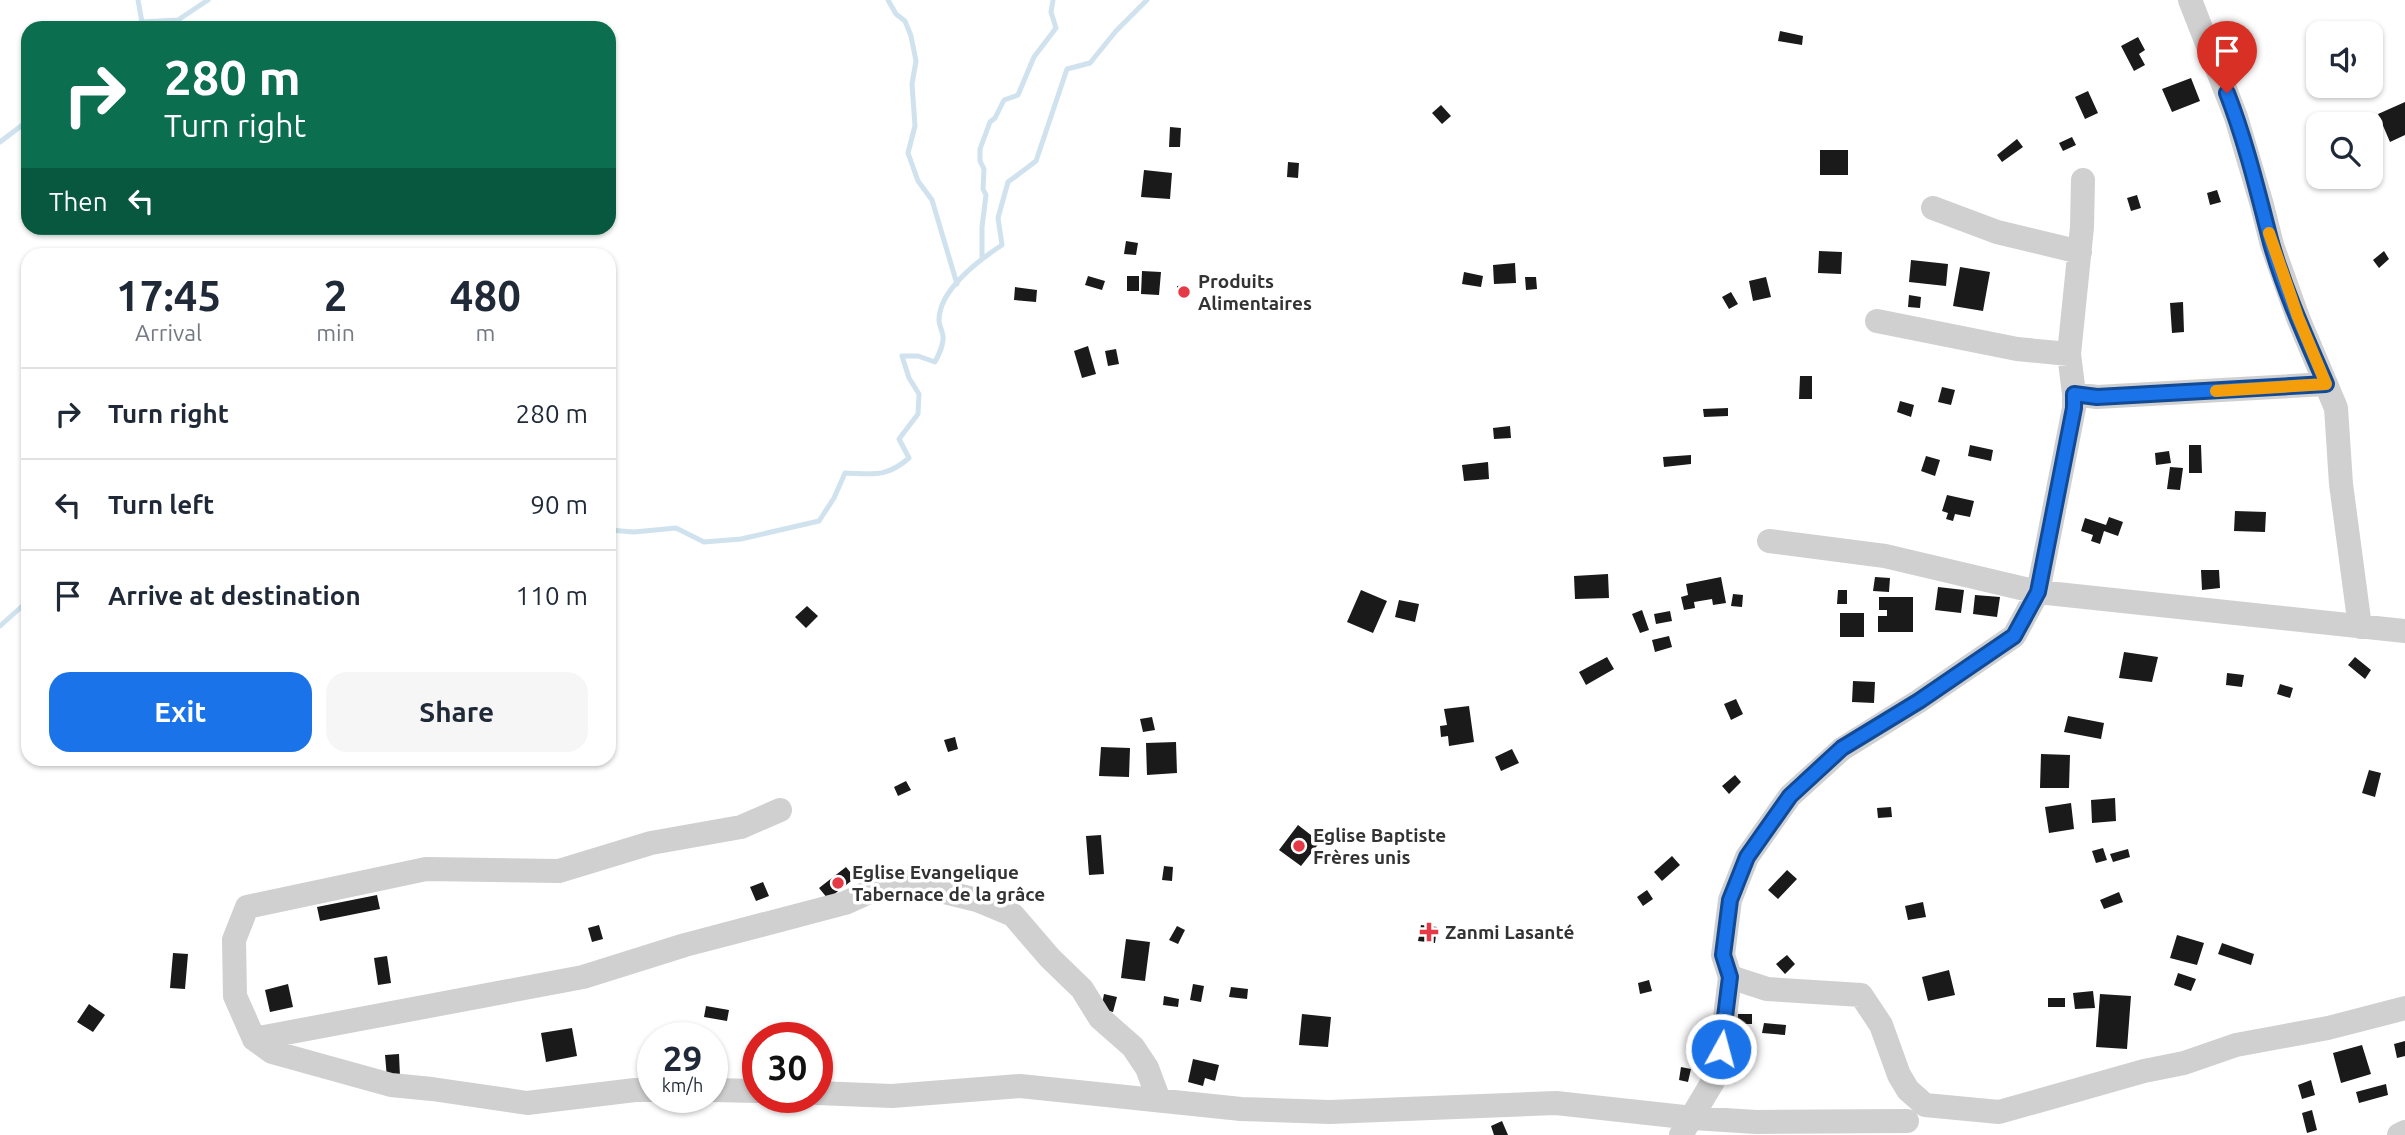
<!DOCTYPE html>
<meta charset="utf-8">
<style>
body{margin:0;font-family:Ubuntu,sans-serif;background:#f6f6f7;color:#1f2937;height:100vh;display:flex;flex-direction:column;font-size:26px;white-space:nowrap}
*{box-sizing:border-box;margin:0}
p{font-size:23px;color:#747a83}
.icon{flex:none;width:38px;height:38px;fill:none;stroke:currentColor;stroke-width:2;stroke-linecap:round;stroke-linejoin:round}
.map{position:relative;flex:1;overflow:hidden}
.drawer{position:absolute;left:21px;top:248px;width:595px;height:518px;display:flex;flex-direction:column;background:#fff;border-radius:21px;box-shadow:0 2px 5px #0004}
.drawer>*{flex:none}
.top-card{position:absolute;left:21px;top:21px;width:595px;height:214px;border-radius:21px;box-shadow:0 2px 5px #0004;background:#0b6e4f;color:#fff;overflow:hidden}
.buttons{position:absolute;left:2306px;top:21px;display:grid;gap:14px}
.buttons a{display:grid;place-items:center;width:77px;height:77px;border-radius:14px;background:#fff;box-shadow:0 2px 5px #0004;font-size:35px}
.speed{position:absolute;left:637px;top:1022px;display:flex;gap:14px;font-size:35px;font-weight:700;text-align:center}
.speed>*{display:grid;place-content:center;width:91px;height:91px;border-radius:50%;background:#fff;box-shadow:0 2px 5px #0004;line-height:1}
.speed small{font-size:18px;font-weight:400}
.speed .limit{border:10px solid #d22;background:#fff;color:#111}
.pin{position:absolute;display:grid;place-items:center;width:60px;height:60px;color:#fff;margin:-72px -30px;border-radius:50% 50% 50% 0;rotate:-45deg;box-shadow:0 0 7px #0007}
.pin .icon{rotate:45deg}
.me{position:absolute;width:77px;margin:-38px;rotate:7deg;stroke-linejoin:round;filter:drop-shadow(0 0 5px #0008)}
.turn{display:flex;align-items:center;gap:24px;height:147px;padding:0 28px;font-size:32px}
.turn .icon{width:91px;height:91px;stroke-width:2.5}
.turn b{display:block;font-size:49px;line-height:60px}
.then{display:flex;align-items:center;height:66px;padding:0 28px;background:#0003;gap:14px;font-size:26px}
.eta{display:flex;justify-content:space-evenly;align-items:center;height:119px;text-align:center}
.eta b{font-size:42px;font-weight:600;line-height:49px}
.cta{display:flex;gap:14px;margin-top:auto;padding:14px 28px}
.cta a{flex:1;height:80px;border-radius:21px;background:#1a73e8;color:#fff;font-size:28px;font-weight:600;line-height:80px;text-align:center}
.cta a+a{background:#f6f6f7;color:#1f2937}
ul{padding:0;list-style:none}
li{display:flex;align-items:center;gap:21px;height:91px;padding:0 28px;border-top:2px solid #e0e1e3}
li div{flex:1}
li b{display:block;font-size:26px}
li em{font-style:normal}
.map>svg:first-child{display:block}
.lines{fill:none;stroke-linecap:round;stroke-linejoin:round}
.stream{stroke:#cfe2ee;stroke-width:5}
.building{fill:#1a1a1a}
.minor{stroke:#d0d0d0;stroke-width:24}
.route-casing{stroke:#114b97;stroke-width:18}
.route{stroke:#1a73e8;stroke-width:12}
.slow{stroke:#f59e0b;stroke-width:12}
.poi-dot{fill:#e63946;stroke:#fff;stroke-width:2.5}
.labels{text-anchor:middle;stroke-width:7;stroke-linejoin:round;paint-order:stroke}
.poi-label{font-size:19px;font-weight:bold;fill:#333;stroke:#fff;text-anchor:start}
</style>
<div class="map">
<svg width="2405" height="1135" viewBox="0 0 2405 1135">
<rect width="100%" height="100%" fill="#fff"/>
<g class="lines">
<!-- stream -->
<path class="stream" d="M138,0L142,22
M888,0L896,14L905,21L911,36L916,61L912,84L915,126L908,153L918,181L932,200L957,284
M125,28L142,22L178,20L208,0
M0,142L25,123H28
M982,258V227L986,195L983,189L984,169L980,161V149L990,122L995,118L1004,100L1018,95L1034,57L1056,28L1051,12L1053,0
M609,530L634,532L676,528L704,542L741,539L819,521L834,498L845,473C873,474 886,478 909,458L899,439L918,414L919,394L909,378L902,356H918L935,362C939,354 944,345 943,336C942,330 939,325 939,320C939,290 979,260 1002,245L998,218L1008,182L1036,161L1067,69L1090,63L1116,31L1147,0
M0,626L28,601"/>
</g>
<!-- building -->
<path class="building" d="M1780,31L1803,36L1802,45L1778,41Z
M2138,37L2145,50L2139,54L2145,65L2134,71L2121,46Z
M2191,78L2200,101L2172,112L2162,89Z
M2088,91L2098,113L2085,119L2075,97Z
M2405,102V135L2390,142L2378,114Z
M1441,105L1451,116L1442,124L1432,113Z
M1170,127L1181,128L1180,147H1169Z
M2072,137L2076,145L2063,151L2059,143Z
M2017,139L2023,147L2002,162L1997,155Z
M1820,150H1848V175H1820Z
M1288,162L1299,163L1298,178L1287,177Z
M1144,170L1172,173L1170,199L1141,197Z
M2217,190L2221,202L2210,205L2207,193Z
M2137,195L2141,208L2131,211L2127,198Z
M1126,241L1138,243L1136,255L1124,254Z
M1819,251L1842,252L1841,274L1818,273Z
M2384,251L2389,259L2379,268L2373,260Z
M1911,260L1948,264L1946,286L1909,282Z
M1515,263L1516,283L1494,284L1493,265Z
M1960,267L1990,272L1983,311L1953,306Z
M1142,271L1161,272L1159,295L1141,294Z
M1464,272L1483,276L1481,287L1462,284Z
M1088,276L1105,281L1102,290L1085,285Z
M1127,276H1139V291H1127Z
M1525,277H1536L1537,289L1526,290Z
M1766,277L1771,297L1753,301L1749,281Z
M1188,285L1189,296L1178,297L1177,286Z
M1015,287L1037,290L1036,302L1014,300Z
M1731,292L1738,304L1729,309L1722,297Z
M1909,295L1921,297L1920,308L1908,307Z
M2183,302L2184,332L2172,333L2170,303Z
M1088,346L1096,374L1082,378L1074,351Z
M1116,349L1119,364L1108,366L1105,351Z
M1800,376H1812V399H1799Z
M1942,387L1955,390L1951,405L1938,402Z
M1900,401L1914,405L1911,417L1897,412Z
M1728,408V416L1704,417L1703,409Z
M1510,426L1511,438L1494,439L1493,428Z
M1970,445L1993,450L1991,461L1968,456Z
M2189,445H2201L2202,473H2189Z
M2169,451L2171,463L2156,465L2155,453Z
M1691,455V464L1664,467L1663,457Z
M1926,456L1940,460L1935,476L1921,471Z
M1488,462L1489,479L1464,481L1462,465Z
M2170,467L2183,468L2180,490L2167,489Z
M1947,495L1974,501L1970,517L1955,514L1953,521L1946,519L1948,513L1942,511Z
M2235,511L2266,512L2265,532L2234,531Z
M2109,517L2123,522L2118,536L2104,531L2100,544L2091,541L2093,535L2081,531L2085,518L2106,525Z
M2201,570H2219L2220,588L2202,590Z
M1608,574L1609,598L1575,599L1574,576Z
M1721,577L1726,603L1713,605L1712,599L1694,602L1695,608L1684,610L1681,597L1688,595L1686,584Z
M1875,577L1890,578L1889,592L1873,591Z
M1938,587L1964,590L1961,613L1935,610Z
M1361,590L1387,601L1373,633L1347,622Z
M1838,590H1847V604H1837Z
M1733,594L1743,595L1742,607L1731,606Z
M1975,595L2000,597L1997,617L1973,614Z
M1879,597H1913V632H1878V616H1887V610H1879Z
M1399,600L1419,604L1415,622L1395,617Z
M807,606L818,616L806,628L795,617Z
M1642,610L1649,630L1640,633L1632,614Z
M1670,611L1672,621L1656,624L1654,614Z
M1840,613H1864V637H1840Z
M1669,636L1672,647L1655,652L1652,640Z
M2124,652L2158,657L2152,682L2119,678Z
M1607,657L1614,669L1586,685L1579,672Z
M2355,657L2371,670L2365,679L2348,665Z
M2227,673L2244,675L2242,687L2226,685Z
M1853,681L1875,682L1874,703L1852,702Z
M2280,684L2293,688L2290,698L2277,694Z
M1736,699L1743,714L1731,720L1724,704Z
M1469,706L1474,742L1449,746L1448,736L1441,737L1440,726L1447,725L1444,709Z
M2068,716L2104,723L2101,739L2064,732Z
M1152,717L1155,730L1143,732L1140,719Z
M955,737L958,749L948,752L944,740Z
M1176,742L1177,773L1147,775L1146,743Z
M1101,747L1130,748L1129,777L1099,776Z
M1512,749L1519,763L1501,771L1495,757Z
M2041,754L2070,755L2069,788H2040Z
M2369,770L2381,773L2375,797L2362,793Z
M1735,775L1741,782L1729,794L1722,786Z
M906,781L911,790L898,796L894,787Z
M2115,798L2116,821L2092,823L2091,800Z
M2071,803L2074,829L2049,833L2045,807Z
M1891,807L1892,817L1878,818L1877,808Z
M1298,825L1320,842L1301,866L1279,850Z
M1101,835L1104,874L1089,875L1086,836Z
M2103,848L2107,860L2096,863L2092,851Z
M2128,849L2130,857L2113,862L2110,854Z
M1672,856L1680,865L1662,881L1654,872Z
M1164,866L1173,867L1172,881L1162,880Z
M846,867L855,878L828,899L819,888Z
M1787,870L1797,879L1778,899L1768,890Z
M763,882L769,896L756,901L750,887Z
M1647,890L1653,899L1643,906L1637,897Z
M2119,892L2123,902L2104,909L2100,900Z
M377,895L380,909L320,921L317,907Z
M1923,902L1926,917L1908,920L1905,906Z
M599,925L603,939L592,942L588,928Z
M1421,925L1437,927L1435,943L1418,941Z
M1177,926L1185,930L1178,944L1169,940Z
M2177,935L2204,943L2197,965L2170,958Z
M1126,939L1150,942L1145,981L1121,978Z
M2222,943L2254,954L2251,965L2218,954Z
M173,953L188,954L185,989L170,988Z
M1787,955L1795,964L1785,974L1776,964Z
M387,956L391,983L378,985L374,958Z
M1949,970L1955,995L1928,1001L1922,977Z
M2178,973L2196,979L2191,991L2174,985Z
M1649,980L1652,991L1640,994L1638,983Z
M288,984L293,1007L270,1012L265,990Z
M1193,984L1204,986L1201,1002L1190,1000Z
M1231,987L1248,989L1247,999L1229,997Z
M2093,991L2095,1008L2075,1009L2073,993Z
M1104,994L1117,997L1113,1012L1101,1009Z
M2100,994L2131,996L2127,1049L2096,1047Z
M1164,996L1179,999L1178,1007L1163,1005Z
M2048,998H2065V1007H2048Z
M89,1004L105,1015L93,1032L77,1022Z
M706,1006L729,1010L727,1021L704,1017Z
M1302,1014L1331,1017L1328,1047L1299,1045Z
M1738,1014H1752V1024H1737Z
M1764,1023L1786,1025L1785,1035L1762,1033Z
M572,1028L577,1056L546,1062L541,1033Z
M2405,1041V1056L2397,1058L2394,1044Z
M2362,1045L2371,1074L2341,1083L2333,1053Z
M399,1054L400,1077L387,1078L385,1055Z
M1193,1059L1219,1065L1215,1081L1205,1078L1203,1086L1188,1082Z
M1681,1067L1691,1069L1688,1082L1679,1080Z
M2311,1080L2315,1095L2302,1099L2298,1085Z
M2386,1084L2388,1095L2359,1103L2356,1092Z
M2312,1110L2317,1130L2307,1133L2302,1113Z
M1502,1121L1508,1135H1494L1491,1126Z"/>
<g class="lines">
<!-- minor -->
<path class="minor" d="M2190,0L2236,117L2262,205L2272,245L2298,318L2336,408L2341,484L2360,627
M1933,208L1997,232L2080,252
M1877,321L2017,349L2069,354
M2326,384L2097,397L2074,394V408L2038,592L2014,636L1919,701L1842,749L1790,796L1747,857L1730,900L1723,955L1730,977L1767,989L1861,995L1881,1025L1899,1075L1908,1090L1925,1105L1999,1112L2144,1071L2184,1063L2236,1045L2328,1028L2405,1008
M2074,394L2069,354L2082,227L2083,180
M1769,541L1885,556L2038,592L2405,631
M254,1039L583,977L685,945L845,903L896,880L977,900L1013,915L1050,958L1082,989L1100,1018L1133,1047L1147,1068L1159,1100
M653,1090H635L527,1103L432,1089L391,1085L272,1052L254,1039L235,996L234,940L247,907L426,869L559,871L651,843L741,827L780,810
M712,1090L758,1091
M817,1093L892,1096L1020,1086L1241,1109L1330,1112L1556,1103L1693,1118L1756,1122L1907,1121
M1681,1135L1718,1073L1730,977
M2399,1135L2405,1132"/>
</g>
<g class="lines">
<defs>
<path id="route" d="M1721,1049L1730,977L1723,955L1730,900L1747,857L1790,796L1842,748L1919,701L2014,636L2038,592L2074,408V394L2097,397L2326,384C2306,338 2285,292 2271,243C2258,193 2246,142 2227,93"/>
</defs>
<!-- route casing -->
<use href="#route" class="route-casing"/>
<!-- route -->
<use href="#route" class="route"/>
<!-- slow -->
<path class="slow" d="M2216,391L2326,384L2298,317L2269,233"/>
</g>
<!-- markers -->
<g class="poi-dot">
<circle cx="1184" cy="292" r="7"/>
<circle cx="1299" cy="846" r="7"/>
<circle cx="838" cy="883" r="7"/>
<path d="M1425.5 921.5h7v7h7v7h-7v7h-7v-7h-7v-7h7z"/>
</g>
<g class="labels">
<!-- poi labels -->
<g class="poi-label">
<text x="1198" y="288">Produits<tspan x="1198" dy="22">Alimentaires</tspan></text>
<text x="1313" y="842">Eglise Baptiste<tspan x="1313" dy="22">Frères unis</tspan></text>
<text x="852" y="879">Eglise Evangelique<tspan x="852" dy="22">Tabernace de la grâce</tspan></text>
<text x="1445" y="939">Zanmi Lasanté</text>
</g>
</g>
</svg>
<div class="buttons">
<a><svg class="icon" aria-label="sound" viewBox="0 0 24 24"><path d="M4 9h4l5-4v14l-5-4H4zM17 9q2 3 0 6"/></svg></a>
<a><svg class="icon" aria-label="search" viewBox="0 0 24 24"><circle cx="10" cy="10" r="6"/><path d="M15 15l6 6"/></svg></a>
</div>
<div class="speed"><div>29<small>km/h</small></div><div class="limit">30</div></div>
<div class="pin" style="left:2227px;top:93px;background:#d93025"><svg class="icon" aria-label="arrive" viewBox="0 0 24 24"><path d="M6 21V4h12l-3 4 3 4H6"/></svg></div>
<svg class="me" style="left:1721px;top:1049px" viewBox="-20 -20 40 40"><circle r="17" fill="#1a73e8" stroke="#fff" stroke-width="3"/><path d="M0-11L8 9 0 5-8 9z" fill="#fff"/></svg>
<div class="top-card">
<div class="turn"><svg class="icon" aria-label="right" viewBox="0 0 24 24"><path d="M7 20v-9h11M14 6l5 5-5 5"/></svg><div><b>280 m</b>Turn right</div></div>
<div class="then">Then<svg class="icon" aria-label="left" viewBox="0 0 24 24"><path d="M17 20v-9H6M10 6l-5 5 5 5"/></svg></div>
</div>
<section class="drawer">
<div class="eta">
<div><b>17:45</b><p>Arrival</p></div>
<div><b>2</b><p>min</p></div>
<div><b>480</b><p>m</p></div>
</div>
<ul>
<li><svg class="icon" aria-label="right" viewBox="0 0 24 24"><path d="M7 20v-9h11M14 6l5 5-5 5"/></svg><div><b>Turn right</b></div><em>280 m</em></li>
<li><svg class="icon" aria-label="left" viewBox="0 0 24 24"><path d="M17 20v-9H6M10 6l-5 5 5 5"/></svg><div><b>Turn left</b></div><em>90 m</em></li>
<li><svg class="icon" aria-label="arrive" viewBox="0 0 24 24"><path d="M6 21V4h12l-3 4 3 4H6"/></svg><div><b>Arrive at destination</b></div><em>110 m</em></li>
</ul>
<div class="cta"><a>Exit</a><a>Share</a></div>
</section>
</div>
